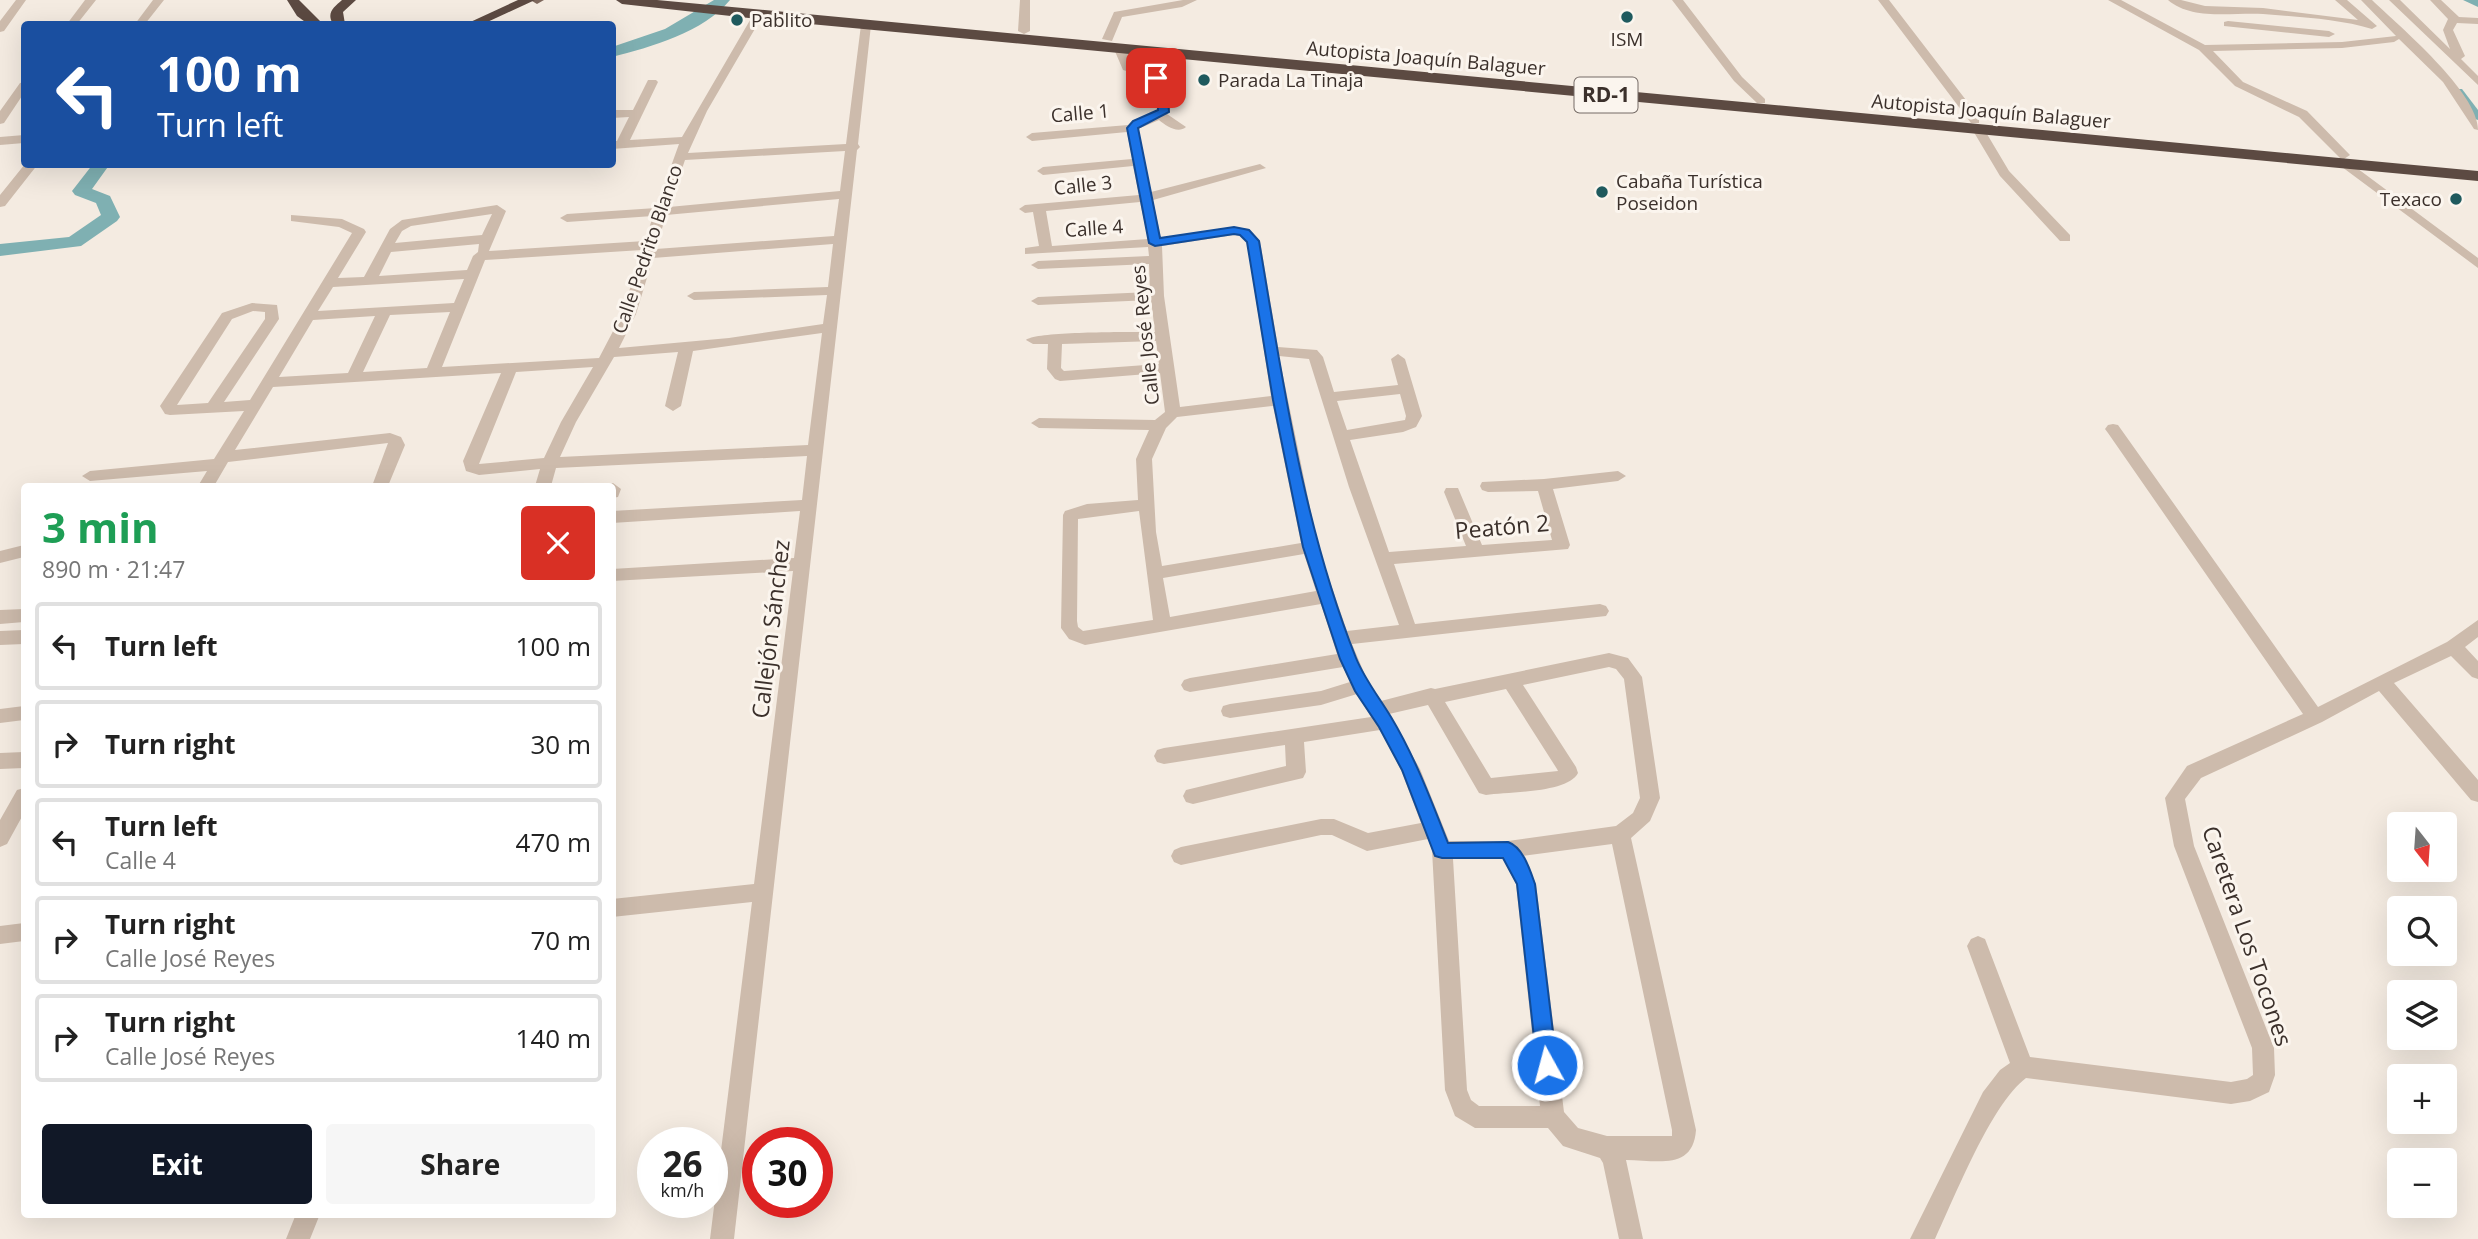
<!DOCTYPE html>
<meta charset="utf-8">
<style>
body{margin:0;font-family:"Open Sans",sans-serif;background:#f6f6f6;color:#222;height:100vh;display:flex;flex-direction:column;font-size:26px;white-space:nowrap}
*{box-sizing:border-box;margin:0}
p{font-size:23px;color:#767676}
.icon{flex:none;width:38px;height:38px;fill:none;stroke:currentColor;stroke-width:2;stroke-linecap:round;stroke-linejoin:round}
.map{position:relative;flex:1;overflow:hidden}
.details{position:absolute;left:21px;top:483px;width:595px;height:735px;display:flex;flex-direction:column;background:#fff;border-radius:7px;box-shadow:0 7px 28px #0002}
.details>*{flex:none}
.guide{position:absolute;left:21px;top:21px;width:595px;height:147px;border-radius:7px;box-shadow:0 7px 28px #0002;background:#1a4fa0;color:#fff;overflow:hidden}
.needle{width:46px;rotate:163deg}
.controls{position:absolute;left:2387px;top:812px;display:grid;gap:14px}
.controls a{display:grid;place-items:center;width:70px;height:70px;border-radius:7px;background:#fff;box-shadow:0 7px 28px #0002;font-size:35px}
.speed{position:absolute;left:637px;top:1127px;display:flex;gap:14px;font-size:35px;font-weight:700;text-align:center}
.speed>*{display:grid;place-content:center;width:91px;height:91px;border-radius:50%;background:#fff;box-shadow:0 7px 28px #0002;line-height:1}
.speed small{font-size:18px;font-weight:400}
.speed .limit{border:10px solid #d22;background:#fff;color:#111}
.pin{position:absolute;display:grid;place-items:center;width:60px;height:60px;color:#fff;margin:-30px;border-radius:14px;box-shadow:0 4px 10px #0006}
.me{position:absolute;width:77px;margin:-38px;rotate:353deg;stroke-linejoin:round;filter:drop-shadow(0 0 5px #0008)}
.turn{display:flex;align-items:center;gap:24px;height:147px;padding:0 21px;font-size:32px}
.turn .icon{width:91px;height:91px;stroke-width:2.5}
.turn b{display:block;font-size:49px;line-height:60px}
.round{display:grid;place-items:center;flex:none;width:74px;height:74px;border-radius:7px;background:#f6f6f6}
.head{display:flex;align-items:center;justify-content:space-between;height:119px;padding:0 21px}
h1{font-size:42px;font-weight:700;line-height:52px;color:#1e9e55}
.cta{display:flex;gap:14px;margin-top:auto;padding:14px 21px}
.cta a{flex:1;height:80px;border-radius:7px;background:#111827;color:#fff;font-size:28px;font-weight:700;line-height:80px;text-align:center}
.cta a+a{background:#f6f6f6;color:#222}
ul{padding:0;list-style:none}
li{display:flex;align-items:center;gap:21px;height:88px;margin:0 14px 10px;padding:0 7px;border:4px solid #e0e0e0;border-radius:7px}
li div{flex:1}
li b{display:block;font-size:26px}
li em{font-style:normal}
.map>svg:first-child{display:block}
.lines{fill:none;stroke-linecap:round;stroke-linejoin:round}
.canal{fill:#7fb0b2;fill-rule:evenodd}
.river{fill:#7fb0b2;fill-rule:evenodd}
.minor{fill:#cdbbac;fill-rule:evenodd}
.major{fill:#7d675c;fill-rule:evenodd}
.highway{fill:#5c4a42;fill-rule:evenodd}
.route{fill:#1a73e8;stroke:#114b97;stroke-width:2}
.poi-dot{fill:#1f5a5e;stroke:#fbf5ee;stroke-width:2.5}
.labels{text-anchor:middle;stroke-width:6;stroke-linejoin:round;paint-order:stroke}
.far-poi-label{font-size:19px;fill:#3b302b;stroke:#fbf5ee;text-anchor:start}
.far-street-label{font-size:19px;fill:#3b302b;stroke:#fbf5ee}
.shield{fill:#fbf5ee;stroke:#756b66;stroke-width:2}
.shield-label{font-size:21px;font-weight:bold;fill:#3b302b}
.street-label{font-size:23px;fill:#3b302b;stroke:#fbf5ee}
</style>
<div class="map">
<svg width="2478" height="1239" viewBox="0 0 2478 1239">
<rect width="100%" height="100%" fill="#f4ebe1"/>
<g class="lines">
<!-- canal -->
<path class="canal" d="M2456,89H2462L2478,110V120L2475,119L2456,93Z"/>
<!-- river -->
<path class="river" d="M714,0H730C704,32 651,47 612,57V47L665,29Z
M2463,0H2478V7Z
M93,164H110L92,189L110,196L120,217L117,221L81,246L0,256V244L69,237L101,215L96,203L75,195L72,191Z"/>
<!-- minor -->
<path class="minor" d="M16,0H26L4,31L0,32V21Z
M85,0H96L77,24H67Z
M153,0H164L145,24H135Z
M1020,0H1030V31L1024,34L1018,31Z
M1183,0H1197L1182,7L1122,17L1112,41L1102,39L1114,12Z
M1672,0H1683L1742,77L1765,99V103H1757L1734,81Z
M1878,0H1889L1979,117V123H1971Z
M2108,0H2121L2205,45L2342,42L2396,36L2361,0H2372C2400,27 2478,92 2478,130L2474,129L2443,82L2399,39L2394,42L2342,48L2213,51L2243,82L2307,111L2350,155L2344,159L2340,158L2299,117L2235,86L2199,50Z
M2168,0H2181L2205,6L2263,8L2358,20L2335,0H2347L2377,26L2372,29C2339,19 2298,17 2263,14C2234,12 2192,21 2168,0Z
M2389,0H2400L2450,49L2443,30L2448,19L2430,0H2441L2459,17L2478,18V24L2457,23L2453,30L2465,56L2461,59L2478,76V85Z
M758,12L763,15L707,111L688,153L846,144L861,25L866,22L871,25L858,144L860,147L857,150L734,1239H710L752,902L612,917V899L754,884L793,571L612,581V569L794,558L800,511L612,523V511L802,500L807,456L556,468L551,486H535L540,469L479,475L466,471L463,461L501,373L273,387L235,450L390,433L401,437L405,445L388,486H372L388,443L228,462L214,486H198L207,471L90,481L82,476L90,471L214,459L244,411L170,415L165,414L160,406L222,313L252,303L277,305L279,319L224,402L250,400L352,233L339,227L291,221V215L342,219L364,229L366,232L338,278L364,277L390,229L402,220L497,205L506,211L489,251L645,241L653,216L567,222L560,218L567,214L656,208L679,144L612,149V141H617L629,117L612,118V110H633L648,80H656L658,82L630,140L682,137L753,15ZM845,151L840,191L669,207L685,160ZM839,199L834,236L656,249L666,215ZM492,214L482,235L395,243L402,231L411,226ZM479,244L478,252L473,256L467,270L379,276L391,252ZM833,244L828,287L694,292L687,296L694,300L827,295L823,324L729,338L619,348L636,314L653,258ZM642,250L622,314L599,358L442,367L485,260ZM464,279L454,303L318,311L333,287ZM253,311L265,312V319L208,403L177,405L232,319ZM450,312L427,368L363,372L390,315ZM375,316L348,373L279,377L313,320ZM822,333L808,445L560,457L576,422L614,357L678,352L665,406L673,411L681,406L693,351ZM593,367L561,422L544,458L479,464L516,372Z
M2228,21L2329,31L2335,34L2329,37L2224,26V22Z
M1120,46L1126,49L1132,66C1163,75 1164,76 1171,107L1167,114L1186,127C1178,134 1166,126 1159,120L1138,129L1151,192L1260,164L1266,168L1153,200L1161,238L1234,227L1249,229L1260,241L1278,347L1317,350L1323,357L1334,392L1398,385L1391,359L1398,354L1405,359L1422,416L1416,427L1403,432L1350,440L1389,552L1466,546L1444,492L1446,488H1458L1482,545L1552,540L1538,491L1488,492L1482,490L1480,486L1482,482L1544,479L1618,471L1626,476L1618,481L1553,489L1570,545L1568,549L1394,564L1415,624L1600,604L1606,606L1609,611L1606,616L1352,644L1368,682L1381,701L1431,688L1435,689L1609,653L1628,658L1642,677L1660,798L1650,821L1631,838L1696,1130C1693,1171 1657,1160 1626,1160L1643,1239H1619L1603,1163L1600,1158L1563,1146L1548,1128H1475L1455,1116L1445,1090L1432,850L1428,839L1367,851L1332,835H1321L1181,865L1174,862L1171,856L1174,850L1181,847L1321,819H1334L1368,833L1421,823L1401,770L1380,730L1304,742L1306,772L1303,778L1193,804L1186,802L1183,796L1186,790L1286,766L1285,745L1164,764L1157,762L1154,756L1157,750L1164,748L1371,717L1357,694L1321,705L1230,718L1223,716L1221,711L1223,706L1230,704L1321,691L1350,682L1343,667L1190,692L1184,690L1181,685L1184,680L1190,678L1337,654L1321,604L1085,645L1069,639L1061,628L1063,515L1065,511L1087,504L1138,500L1136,459L1149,430L1039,428L1031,423L1039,418L1155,420L1165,412L1160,373L1060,381L1055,379L1047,369L1048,344H1033L1026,340C1035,331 1134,332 1155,332L1151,300L1038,305L1031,301L1038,297L1150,292L1149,264L1038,269L1031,265L1038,261L1149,256L1148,247L1025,254V248L1039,246L1033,212L1025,213L1019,209L1025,205L1139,195L1133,166L1043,175L1037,171L1043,167L1132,159L1127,132L1032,141L1026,137L1032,133L1128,125L1133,120L1156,113L1159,107L1154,82L1147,77L1123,70L1114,49ZM1140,202L1148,239L1052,246L1046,211ZM1234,235L1240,236L1247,242L1271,396L1180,407L1164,296L1162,246ZM1156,341L1159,364L1064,371L1061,368L1062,344ZM1279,356L1309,359L1349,487L1399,625L1347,631L1318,547ZM1400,394L1406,416L1405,420L1347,430L1337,401ZM1273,406L1301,543L1162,566L1156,532L1152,459L1166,428L1177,417ZM1139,511L1153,620L1083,631L1078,627L1077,621L1078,519ZM1304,554L1316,591L1170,617L1163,578ZM1609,667L1616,669L1624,679L1640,798L1633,813L1616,826L1508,841H1449L1420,769L1389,714L1428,705L1479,793L1486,795C1508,792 1568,793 1578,773L1576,767L1523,685ZM1506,689L1557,769L1558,771L1491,778L1445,702ZM1612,844L1672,1130V1136H1607L1578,1128L1564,1112L1536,884L1523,856ZM1453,859H1503L1516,884L1540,1106H1479L1471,1100L1467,1090Z
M24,82V93L4,123L0,124V111L20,83Z
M1978,125L1984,129L2009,171L2070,235V241H2060L2000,176L1972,129Z
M24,135V143L0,145V137Z
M2346,160L2478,258V268L2342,167L2340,164Z
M25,164H38L5,206L0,207V195Z
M2113,424L2118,425L2318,707L2447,642L2478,620V637L2465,647L2478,661V679L2472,677L2451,656L2394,683L2478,780V802L2471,800L2379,691L2322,722L2201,778L2185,799L2194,846L2274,1048L2275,1075L2269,1092L2250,1101L2231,1104L2026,1078C1991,1104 1955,1197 1935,1239H1910L1983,1092L2000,1070L2010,1063L1967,946L1971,939L1978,936L1985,939L2030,1057L2231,1082L2247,1079L2253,1075L2252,1048L2174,846L2165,798L2187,766L2303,714L2108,433L2105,429L2108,425Z
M613,483L621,489L618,497L612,498V486H606Z
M24,545V557L0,563V551Z
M24,609V622L0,624V610Z
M24,630V644L0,645V631Z
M24,706V720L0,723V709Z
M24,752V768L0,769V753Z
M24,788V813L7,844L0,847V820L17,790Z
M24,923V941L0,944V926Z
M296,1214H320L310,1239H286Z"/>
<!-- major -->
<path class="major" d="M544,0L537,4L532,1V0Z"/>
<!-- highway -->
<path class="highway" d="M287,0H299L323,24H308L297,16Z
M342,0H356L343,12L345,24H333C326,13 334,7 342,0Z
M518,0H535L483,24H466Z
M616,0H657L2478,171V181L758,19L622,4Z"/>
</g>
<!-- route -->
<path class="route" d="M1152,75H1159L1167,86L1169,112L1138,128L1160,238L1234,227L1249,230L1259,241C1283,382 1303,525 1356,658C1365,680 1379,697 1391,717C1415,757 1431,800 1448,843L1508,842C1523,847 1530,870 1535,884L1557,1065L1554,1072L1547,1075L1540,1072L1537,1065L1517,884L1503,858H1442L1435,856L1402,770L1379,727L1355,691L1340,659L1303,547L1273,400L1247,242L1240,235L1234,234L1155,246L1149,243L1127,128L1133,121L1158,110L1157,86L1150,78Z"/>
<!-- markers -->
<g class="poi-dot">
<circle cx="1627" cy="17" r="7"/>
<circle cx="737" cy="20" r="7"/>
<circle cx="1204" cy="80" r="7"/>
<circle cx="1602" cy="192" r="7"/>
<circle cx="2456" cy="199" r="7"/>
</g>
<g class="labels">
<!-- far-poi labels -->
<g class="far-poi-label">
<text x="751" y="27">Pablito</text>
<text x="1627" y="46" text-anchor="middle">ISM</text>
<text x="1218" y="87">Parada La Tinaja</text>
<text x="1616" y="188">Cabaña Turística<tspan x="1616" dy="22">Poseidon</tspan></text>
<text x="2442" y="206" text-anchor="end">Texaco</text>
</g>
<!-- far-street labels -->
<g class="far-street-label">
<text transform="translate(1426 58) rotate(5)" y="7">Autopista Joaquín Balaguer</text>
<text transform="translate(1991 111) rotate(5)" y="7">Autopista Joaquín Balaguer</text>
<text transform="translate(1080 113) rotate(-5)" y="7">Calle 1</text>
<text transform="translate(1083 185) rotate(-6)" y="7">Calle 3</text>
<text transform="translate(1094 228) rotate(-4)" y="7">Calle 4</text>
<text transform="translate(647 249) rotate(-71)" y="7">Calle Pedrito Blanco</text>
<text transform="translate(1145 335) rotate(-96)" y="7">Calle José Reyes</text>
</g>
<!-- shield labels -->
<rect class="shield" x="1574.5" y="77.5" width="63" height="35" rx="5"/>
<g class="shield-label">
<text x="1606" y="102">RD-1</text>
</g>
<!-- street labels -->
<g class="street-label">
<text transform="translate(1502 527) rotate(-5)" y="8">Peatón 2</text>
<text transform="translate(771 629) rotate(-83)" y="8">Callejón Sánchez</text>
<text transform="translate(2247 936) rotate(71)" y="8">Caretera Los Tocones</text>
</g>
</g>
</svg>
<div class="controls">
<a><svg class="needle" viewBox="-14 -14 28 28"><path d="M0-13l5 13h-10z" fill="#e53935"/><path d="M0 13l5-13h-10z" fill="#767676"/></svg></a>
<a><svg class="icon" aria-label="search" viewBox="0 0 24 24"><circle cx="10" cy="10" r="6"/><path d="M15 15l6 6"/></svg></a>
<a><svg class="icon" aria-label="layers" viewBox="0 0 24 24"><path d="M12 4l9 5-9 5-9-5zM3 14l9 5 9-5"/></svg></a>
<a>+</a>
<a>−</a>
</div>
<div class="speed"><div>26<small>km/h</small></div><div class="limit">30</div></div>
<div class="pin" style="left:1156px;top:78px;background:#d93025"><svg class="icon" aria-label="arrive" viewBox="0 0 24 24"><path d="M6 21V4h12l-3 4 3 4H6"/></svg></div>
<svg class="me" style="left:1547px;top:1065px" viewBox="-20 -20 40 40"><circle r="17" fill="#1a73e8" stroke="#fff" stroke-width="3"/><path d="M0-11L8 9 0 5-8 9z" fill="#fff"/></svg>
<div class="guide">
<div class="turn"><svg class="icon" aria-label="left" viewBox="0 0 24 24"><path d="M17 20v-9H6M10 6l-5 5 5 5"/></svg><div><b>100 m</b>Turn left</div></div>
</div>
<section class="details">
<div class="head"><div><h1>3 min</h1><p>890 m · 21:47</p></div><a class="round" style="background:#d93025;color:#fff"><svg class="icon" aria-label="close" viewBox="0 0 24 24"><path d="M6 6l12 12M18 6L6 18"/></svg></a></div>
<ul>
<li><svg class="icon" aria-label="left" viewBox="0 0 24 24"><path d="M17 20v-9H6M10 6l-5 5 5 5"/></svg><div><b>Turn left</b></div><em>100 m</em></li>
<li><svg class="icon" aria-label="right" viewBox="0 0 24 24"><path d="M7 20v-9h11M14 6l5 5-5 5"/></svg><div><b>Turn right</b></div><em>30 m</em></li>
<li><svg class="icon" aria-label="left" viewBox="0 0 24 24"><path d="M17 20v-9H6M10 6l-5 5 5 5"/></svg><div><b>Turn left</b><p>Calle 4</p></div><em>470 m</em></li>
<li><svg class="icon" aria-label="right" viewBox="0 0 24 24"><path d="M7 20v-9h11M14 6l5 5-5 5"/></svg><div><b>Turn right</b><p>Calle José Reyes</p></div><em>70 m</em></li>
<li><svg class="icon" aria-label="right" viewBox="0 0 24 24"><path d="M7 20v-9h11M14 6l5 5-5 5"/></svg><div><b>Turn right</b><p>Calle José Reyes</p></div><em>140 m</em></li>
</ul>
<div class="cta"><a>Exit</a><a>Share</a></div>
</section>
</div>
